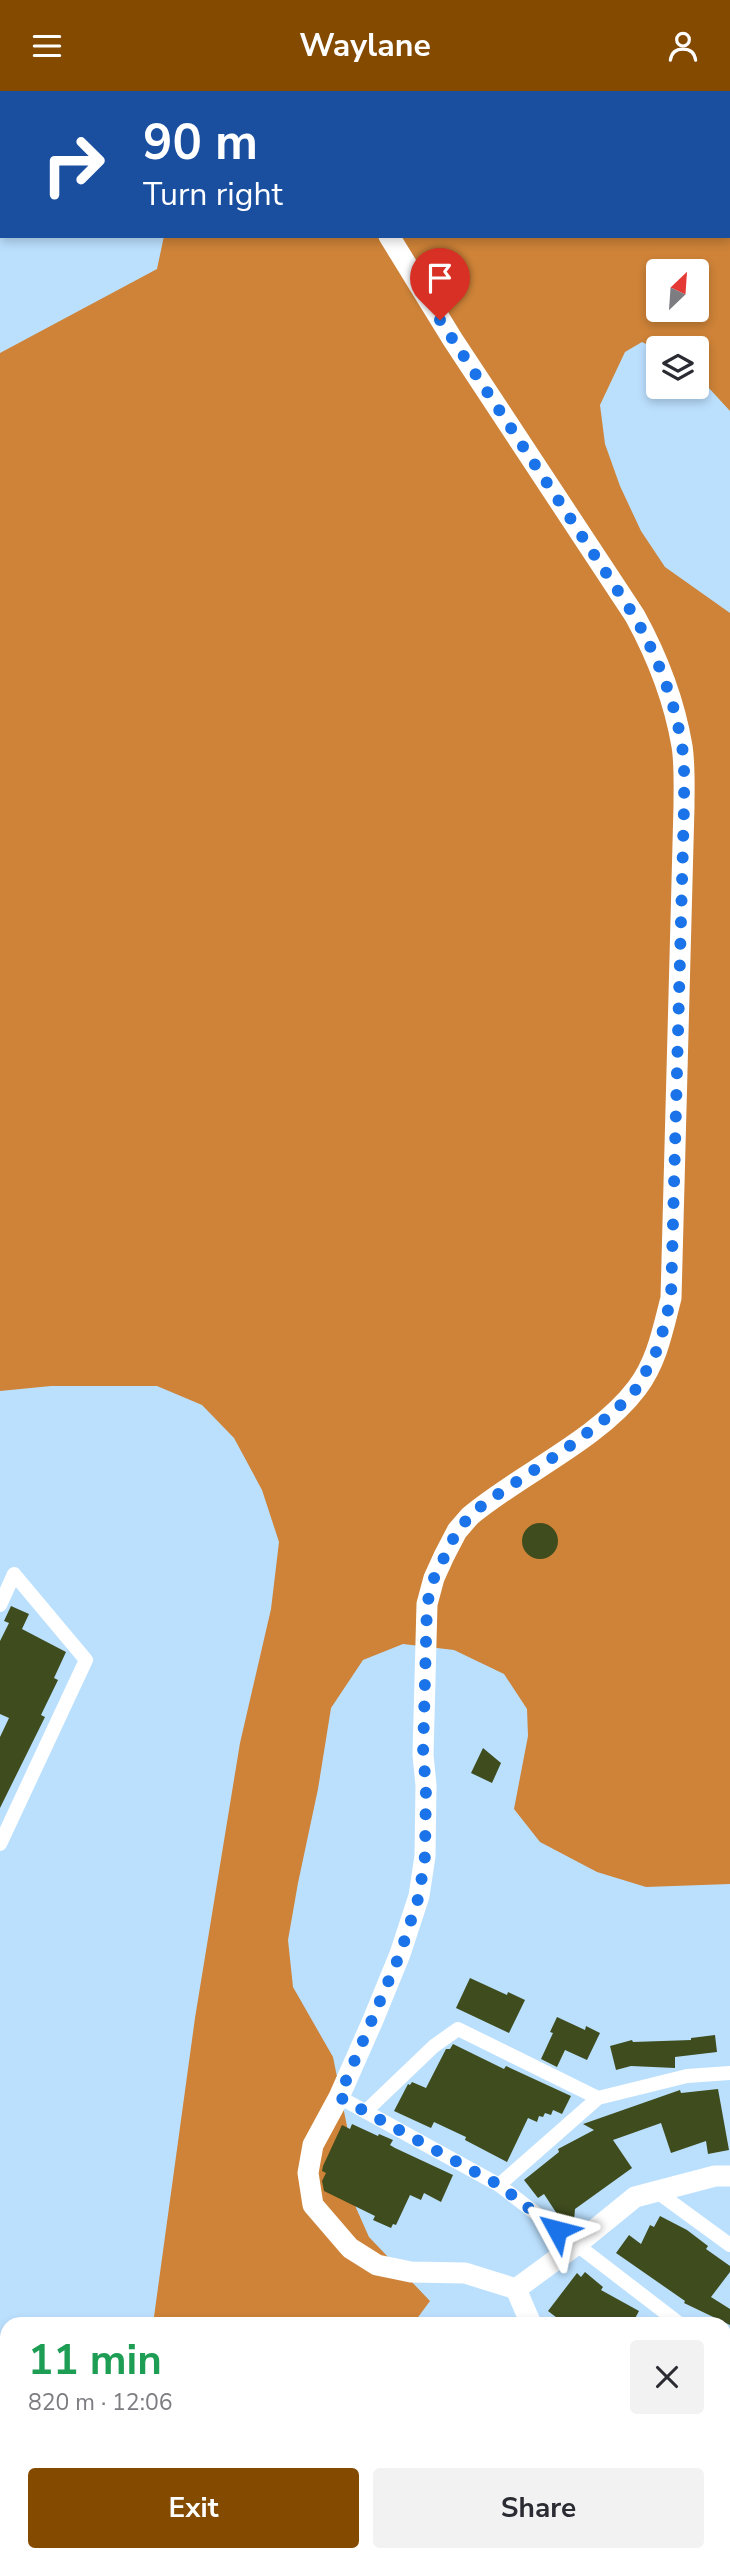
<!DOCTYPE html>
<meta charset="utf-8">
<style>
body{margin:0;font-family:"Nunito Sans",sans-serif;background:#f2f2f3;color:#2b2b33;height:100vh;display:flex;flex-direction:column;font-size:26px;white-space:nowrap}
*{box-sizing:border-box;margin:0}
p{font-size:23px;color:#7c7c81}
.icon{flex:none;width:38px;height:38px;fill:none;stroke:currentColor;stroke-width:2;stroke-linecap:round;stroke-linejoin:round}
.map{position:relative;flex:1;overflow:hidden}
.details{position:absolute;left:0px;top:2226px;width:732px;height:245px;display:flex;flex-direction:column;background:#fff;border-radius:21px 21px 0 0;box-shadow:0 4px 10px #0003}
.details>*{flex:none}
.banner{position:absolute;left:0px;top:0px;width:732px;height:147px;box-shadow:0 4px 10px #0003;background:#1a4fa0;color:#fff;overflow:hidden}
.needle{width:46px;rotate:25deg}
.fabs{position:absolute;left:646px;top:168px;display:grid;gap:14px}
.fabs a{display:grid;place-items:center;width:63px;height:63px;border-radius:7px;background:#fff;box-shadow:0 4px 10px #0003;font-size:35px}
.pin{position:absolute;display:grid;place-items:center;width:60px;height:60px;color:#fff;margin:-72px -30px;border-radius:50% 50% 50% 0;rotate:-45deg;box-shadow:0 0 7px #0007}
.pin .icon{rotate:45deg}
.me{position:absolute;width:77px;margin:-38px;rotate:308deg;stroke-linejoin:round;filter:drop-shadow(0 0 5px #0008)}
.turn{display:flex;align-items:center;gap:24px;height:147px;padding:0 28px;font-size:32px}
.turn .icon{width:91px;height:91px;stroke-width:2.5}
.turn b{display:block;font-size:49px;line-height:60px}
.round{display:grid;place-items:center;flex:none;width:74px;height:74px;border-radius:7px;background:#f2f2f3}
.summary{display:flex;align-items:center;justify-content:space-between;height:119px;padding:0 28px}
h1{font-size:42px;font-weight:700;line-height:52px;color:#1e9e55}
.primary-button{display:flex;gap:14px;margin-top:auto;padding:14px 28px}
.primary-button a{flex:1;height:80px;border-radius:7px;background:#844a00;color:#fff;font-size:28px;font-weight:700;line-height:80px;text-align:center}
.primary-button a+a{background:#f2f2f3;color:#2b2b33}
header{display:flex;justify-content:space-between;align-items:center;height:91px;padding:0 28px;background:#844a00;color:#fff;font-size:32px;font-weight:700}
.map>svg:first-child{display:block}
.forest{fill:#ce8338;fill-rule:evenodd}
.building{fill:#3f4c1e}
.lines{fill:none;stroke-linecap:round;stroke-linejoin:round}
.path{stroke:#637e94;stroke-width:3.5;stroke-dasharray:2 5;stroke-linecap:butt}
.street{stroke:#fff;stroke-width:14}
.secondary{stroke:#fff;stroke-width:21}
.route{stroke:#1a73e8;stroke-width:12;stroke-dasharray:0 21.6}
</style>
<header><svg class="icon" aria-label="menu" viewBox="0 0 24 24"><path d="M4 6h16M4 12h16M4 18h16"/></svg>Waylane<svg class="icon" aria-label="person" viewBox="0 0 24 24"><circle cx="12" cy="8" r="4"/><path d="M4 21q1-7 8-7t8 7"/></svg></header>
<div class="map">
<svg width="730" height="2471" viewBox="0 0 730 2471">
<rect width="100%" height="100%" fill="#bbe0fe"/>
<!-- forest -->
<path class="forest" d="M126,0H700L701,2H126Z
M730,96V320L697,284L696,257H658V259L642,251L625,261L600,314L605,353L620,395L641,440L665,476L730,522V1793L646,1796L597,1781L540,1751L514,1718L528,1645L527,1618L504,1583L454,1559L403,1553L363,1569L331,1617L318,1698L298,1792L288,1849L293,1896L333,1966L349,2045V2101L369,2146L430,2210L413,2233H153L195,1927L240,1652L271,1518L279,1451L262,1399L234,1347L202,1314L157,1295H51L0,1300V262L157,178L164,145H730ZM658,180H696V219H658Z
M725,2424L730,2428V2471H503L507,2464H724Z
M146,2464H236L225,2471H158Z"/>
<!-- building -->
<path class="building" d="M522 1450a18 18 0 1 1 36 0a18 18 0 1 1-36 0Z
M11,1515L29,1523L22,1538L66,1561L54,1587L58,1589L41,1624L45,1626L0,1717V1646L9,1627L0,1623V1550L9,1532L4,1530Z
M483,1657L501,1672L492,1692L471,1682Z
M470,1887L507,1904L508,1901L525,1909L509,1942L456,1917Z
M557,1926L585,1939L586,1935L600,1942L587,1969L565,1959L557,1976L541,1968L553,1942L550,1941Z
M715,1944L717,1961L675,1966V1977L631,1975L616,1979L610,1955L632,1949L633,1951L691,1949V1947Z
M453,1953L504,1978L506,1975L571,2005L562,2023L553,2019L551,2024L545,2022L543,2026L539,2025L537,2031L528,2027L507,2071L465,2049L466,2046L434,2031L431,2037L394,2020L408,1993L410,1994L412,1991L426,1997L446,1958H450Z
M718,1998L729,2059L708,2063L706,2050L671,2062L661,2032L613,2049L632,2077L575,2118L574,2130L559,2126L544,2103L538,2107L524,2089L559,2061L558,2058L594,2039L583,2033L680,1999L681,2002Z
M352,2033L378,2045L379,2043L393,2049L390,2054L395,2057L453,2084L441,2111L424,2102L421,2109L410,2104L396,2134L393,2133L391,2137L373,2129L375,2125L324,2100L322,2090L326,2082L322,2080L323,2075L342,2034L350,2038Z
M660,2125L687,2139L708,2155L706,2158L730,2175V2181L711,2206L730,2218V2234L684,2212L685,2210L616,2162L629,2144L641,2153L650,2134L654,2136Z
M585,2181L603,2196L601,2199L639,2220L632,2233H565L548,2220L577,2182L581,2186Z"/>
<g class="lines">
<!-- path -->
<path class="path" d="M0,2358H7"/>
<!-- street -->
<path class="street" d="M0,1514L14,1483L86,1569L0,1753
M339,2006L499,2094L680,2233
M365,2021L434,1955L458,1938L598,2007
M499,2094L598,2007L687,1985L730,1982
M656,2100L730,2154
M724,2266L730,2270
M724,2379L730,2383
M0,2409L7,2425
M24,2464L27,2471
M124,2471L128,2464"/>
<!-- secondary -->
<path class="secondary" d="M313,0L314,2
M389,145L453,249L635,525C658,567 674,608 682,655C685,674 684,696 684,715L671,1207C663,1238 657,1271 637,1297C598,1349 520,1383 470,1425L457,1440L444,1465L434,1487L427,1513L423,1664L426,1694L425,1765L419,1805L400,1863L373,1929L339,2006L313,2054L308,2082L313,2114L350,2157L377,2174L411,2181L465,2182L516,2198L531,2233
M516,2198L576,2154L635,2106L715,2085H730
M448,2471L451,2464"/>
</g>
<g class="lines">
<!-- route -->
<path class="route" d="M440,229L635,526C658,568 674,607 682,655C685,674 684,696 684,716L671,1207L659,1255L638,1296L613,1322L563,1360L486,1411L470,1425L457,1440L434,1487L427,1513L423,1664L426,1694L425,1765L419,1805L400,1863L339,2006L499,2094L557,2139"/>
</g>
</svg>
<div class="fabs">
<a><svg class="needle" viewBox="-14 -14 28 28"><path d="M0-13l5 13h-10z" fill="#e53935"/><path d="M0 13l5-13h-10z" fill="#7c7c81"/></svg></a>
<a><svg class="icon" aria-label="layers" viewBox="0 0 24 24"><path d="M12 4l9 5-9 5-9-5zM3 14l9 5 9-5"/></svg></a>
</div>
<div class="pin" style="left:440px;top:229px;background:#d93025"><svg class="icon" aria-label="arrive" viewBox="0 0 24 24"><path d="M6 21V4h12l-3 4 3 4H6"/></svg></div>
<svg class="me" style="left:557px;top:2139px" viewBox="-20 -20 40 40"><path d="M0-17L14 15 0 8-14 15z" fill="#1a73e8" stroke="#fff" stroke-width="4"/></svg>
<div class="banner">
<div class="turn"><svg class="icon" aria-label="right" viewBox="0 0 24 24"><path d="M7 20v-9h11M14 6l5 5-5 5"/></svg><div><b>90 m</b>Turn right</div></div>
</div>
<section class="details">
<div class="summary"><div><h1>11 min</h1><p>820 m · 12:06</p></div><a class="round"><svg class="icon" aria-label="close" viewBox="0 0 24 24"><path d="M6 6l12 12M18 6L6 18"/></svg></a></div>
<div class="primary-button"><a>Exit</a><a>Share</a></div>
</section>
</div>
